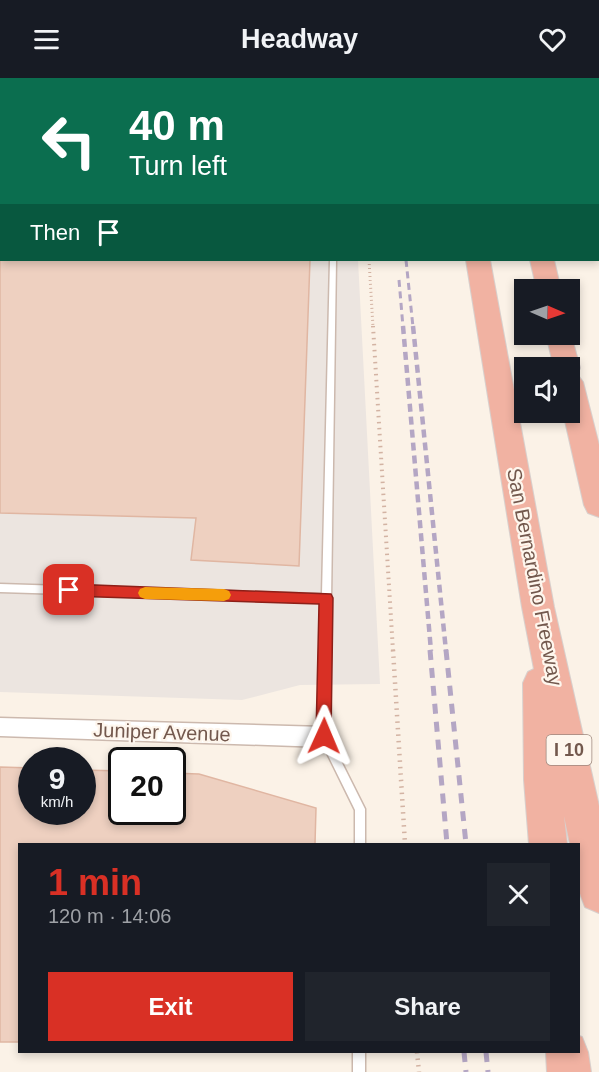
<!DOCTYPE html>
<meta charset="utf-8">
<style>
body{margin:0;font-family:Helvetica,sans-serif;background:#20242c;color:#f1f3f6;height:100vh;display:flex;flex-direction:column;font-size:22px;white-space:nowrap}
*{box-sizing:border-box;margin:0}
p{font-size:20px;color:#9ea1a6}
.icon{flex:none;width:33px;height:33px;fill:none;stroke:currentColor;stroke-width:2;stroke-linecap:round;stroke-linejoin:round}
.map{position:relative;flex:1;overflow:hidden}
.side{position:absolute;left:18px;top:765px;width:562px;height:210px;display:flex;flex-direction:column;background:#171b24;border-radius:0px;box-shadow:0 3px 9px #0003}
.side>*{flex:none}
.top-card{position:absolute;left:0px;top:0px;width:600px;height:183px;box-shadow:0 3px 9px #0003;background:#0b6e4f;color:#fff;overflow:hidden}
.needle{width:39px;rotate:92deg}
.fabs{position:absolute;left:514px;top:201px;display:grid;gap:12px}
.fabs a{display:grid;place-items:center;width:66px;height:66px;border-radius:0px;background:#171b24;box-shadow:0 3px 9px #0003;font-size:30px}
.speed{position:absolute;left:18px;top:669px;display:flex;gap:12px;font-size:30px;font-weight:700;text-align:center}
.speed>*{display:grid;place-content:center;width:78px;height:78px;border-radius:50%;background:#171b24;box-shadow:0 3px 9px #0003;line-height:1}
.speed small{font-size:15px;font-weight:400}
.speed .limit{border:3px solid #111;border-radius:9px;background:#fff;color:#111}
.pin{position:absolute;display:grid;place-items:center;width:51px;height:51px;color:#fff;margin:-26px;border-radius:12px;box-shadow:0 3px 9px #0006}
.me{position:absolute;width:66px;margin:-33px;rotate:1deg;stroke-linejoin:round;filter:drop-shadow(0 0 4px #0008)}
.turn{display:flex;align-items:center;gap:21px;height:126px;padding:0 30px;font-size:27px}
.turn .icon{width:78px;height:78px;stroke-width:2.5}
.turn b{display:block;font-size:42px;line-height:51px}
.then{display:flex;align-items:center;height:57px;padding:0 30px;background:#0003;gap:12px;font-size:22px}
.round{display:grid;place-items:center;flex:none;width:63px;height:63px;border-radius:0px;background:#20242c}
.summary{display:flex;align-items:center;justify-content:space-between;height:102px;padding:0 30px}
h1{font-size:36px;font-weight:700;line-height:45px;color:#d93025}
.cta{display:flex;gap:12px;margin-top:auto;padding:12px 30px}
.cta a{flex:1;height:69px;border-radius:0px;background:#d93025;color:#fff;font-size:24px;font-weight:700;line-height:69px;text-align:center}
.cta a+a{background:#20242c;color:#f1f3f6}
header{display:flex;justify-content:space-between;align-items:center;height:78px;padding:0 30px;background:#171b24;font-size:27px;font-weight:700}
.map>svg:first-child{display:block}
.industrial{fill:#ece5e0}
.building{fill:#eed0c0;stroke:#e0b6a2;stroke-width:1.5}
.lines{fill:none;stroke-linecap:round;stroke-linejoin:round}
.lane-casing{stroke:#ccb9ae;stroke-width:3}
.street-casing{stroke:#ccb9ae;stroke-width:3}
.highway-casing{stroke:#d8d0cd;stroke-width:2}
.path-far2{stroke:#d3b3a3;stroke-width:3;stroke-dasharray:1 3;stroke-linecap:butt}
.path-far1{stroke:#d3b3a3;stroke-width:4;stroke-dasharray:1.5 4.5;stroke-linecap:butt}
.path{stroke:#d3b3a3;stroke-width:4.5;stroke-dasharray:1.5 5;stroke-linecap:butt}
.lane{fill:#fff;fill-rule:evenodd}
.street{fill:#fff;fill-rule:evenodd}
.highway{fill:#f1b2a2;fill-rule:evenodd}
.rail-far2{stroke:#b4a6c4;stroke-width:3;stroke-dasharray:7 4.5;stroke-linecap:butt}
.rail-far1{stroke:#b4a6c4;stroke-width:4.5;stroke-dasharray:8 5;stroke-linecap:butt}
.rail{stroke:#b4a6c4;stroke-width:5;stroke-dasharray:10 8;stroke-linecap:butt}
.route{fill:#d93025;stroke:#8d1f18;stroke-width:1.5}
.slow{fill:#f59e0b}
.labels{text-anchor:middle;stroke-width:4.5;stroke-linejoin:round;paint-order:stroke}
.shield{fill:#fef6ed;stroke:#9d877d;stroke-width:1.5}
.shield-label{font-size:18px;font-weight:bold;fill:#73584d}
.street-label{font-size:20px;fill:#73584d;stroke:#fef6ed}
</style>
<header><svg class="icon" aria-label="menu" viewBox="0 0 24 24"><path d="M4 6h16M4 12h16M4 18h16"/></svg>Headway<svg class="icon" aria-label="heart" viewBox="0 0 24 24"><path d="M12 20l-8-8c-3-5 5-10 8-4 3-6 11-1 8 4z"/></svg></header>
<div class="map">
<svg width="599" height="994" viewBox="0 0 599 994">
<rect width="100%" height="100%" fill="#fbf2e7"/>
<!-- industrial -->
<path class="industrial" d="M0,0H349L2,2V182H358L380,606L300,607L242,622L0,614Z"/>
<!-- building -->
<path class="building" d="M0,64L2,182H310L299,488L191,482L196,440L0,435Z
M0,689L32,690V734H82V692L122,693V734H172V695L199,696L316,730L315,766H20V964H0Z"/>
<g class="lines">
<defs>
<path id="lane" d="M334,0H340V2H334Z
M0,31H2V35H0Z
M330,182H336L329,659L365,731V766H355V732L319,659L322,524L0,514V506L322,516Z
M353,974H365V994H353Z"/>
<path id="street" d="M594,0H599V7L598,2H593Z
M0,640L324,649L331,652L334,659L331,666L324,669L0,658Z"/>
<path id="highway" d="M437,0H457L458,2H438Z
M490,0H510V2H490Z
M466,182H490L554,529L599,728V835L585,829L579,813V766H570L564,738L567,766H529L524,702L523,605L528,594L534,591L522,529Z
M530,182H554L561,212H537Z
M570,253L580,290L577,296L583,304L599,367V439L588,435L584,427L563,334H570V290H554L546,256H570Z
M579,958L582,959L588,974L591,994H547L546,974H579Z"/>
</defs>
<!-- lane casing -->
<use href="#lane" class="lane-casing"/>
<!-- street casing -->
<use href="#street" class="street-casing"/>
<!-- highway casing -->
<use href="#highway" class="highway-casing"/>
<!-- path-far2 -->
<path class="path-far2" d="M369,182L373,249"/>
<!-- path-far1 -->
<path class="path-far1" d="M373,248L393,573"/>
<!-- path -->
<path class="path" d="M393,572L405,766
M417,974L419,994"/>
<!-- lane -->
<use href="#lane" class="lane"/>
<!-- street -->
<use href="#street" class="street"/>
<!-- highway -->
<use href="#highway" class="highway"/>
<!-- rail-far2 -->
<path class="rail-far2" d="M406,182L413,249
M399,202L403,249"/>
<!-- rail-far1 -->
<path class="rail-far1" d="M403,248L431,573
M413,248L446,573"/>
<!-- rail -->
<path class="rail" d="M430,572L447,766
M446,572L466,766
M464,974L466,994
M486,974L488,994"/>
</g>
<!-- route -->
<path class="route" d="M69,506L331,516L333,520L331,658L329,664L324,666L318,664L316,658L319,526L69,518L64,516L62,512L64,508Z"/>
<!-- slow -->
<path class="slow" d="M145,509L224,511L229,513L231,517L229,521L224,523L145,521L140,519L138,515L140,511Z"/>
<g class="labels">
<!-- shield labels -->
<rect class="shield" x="546.5" y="657" width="45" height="30" rx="4.5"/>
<g class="shield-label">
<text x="569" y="678">I 10</text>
</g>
<!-- street labels -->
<g class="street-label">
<text transform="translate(535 499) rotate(79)" y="7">San Bernardino Freeway</text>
<text transform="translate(162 654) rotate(2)" y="7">Juniper Avenue</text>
</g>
</g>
</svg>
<div class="fabs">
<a><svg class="needle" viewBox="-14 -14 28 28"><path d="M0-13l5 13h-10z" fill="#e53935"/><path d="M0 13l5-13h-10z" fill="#9ea1a6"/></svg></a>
<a><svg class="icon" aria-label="sound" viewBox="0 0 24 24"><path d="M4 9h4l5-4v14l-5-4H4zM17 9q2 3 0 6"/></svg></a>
</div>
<div class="speed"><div>9<small>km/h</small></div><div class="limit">20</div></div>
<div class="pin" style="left:69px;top:512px;background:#d93025"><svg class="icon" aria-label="arrive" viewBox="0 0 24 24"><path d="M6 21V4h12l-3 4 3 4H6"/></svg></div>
<svg class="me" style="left:324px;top:658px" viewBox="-20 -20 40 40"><path d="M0-17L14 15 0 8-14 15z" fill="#d93025" stroke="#fff" stroke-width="4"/></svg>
<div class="top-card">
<div class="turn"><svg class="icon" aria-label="left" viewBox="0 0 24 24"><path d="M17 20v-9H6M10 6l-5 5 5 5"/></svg><div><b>40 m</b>Turn left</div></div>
<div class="then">Then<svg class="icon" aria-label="arrive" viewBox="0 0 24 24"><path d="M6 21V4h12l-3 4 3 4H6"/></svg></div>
</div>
<section class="side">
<div class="summary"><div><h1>1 min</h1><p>120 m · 14:06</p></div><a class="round"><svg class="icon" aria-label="close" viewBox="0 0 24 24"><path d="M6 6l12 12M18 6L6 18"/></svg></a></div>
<div class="cta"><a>Exit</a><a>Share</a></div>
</section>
</div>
